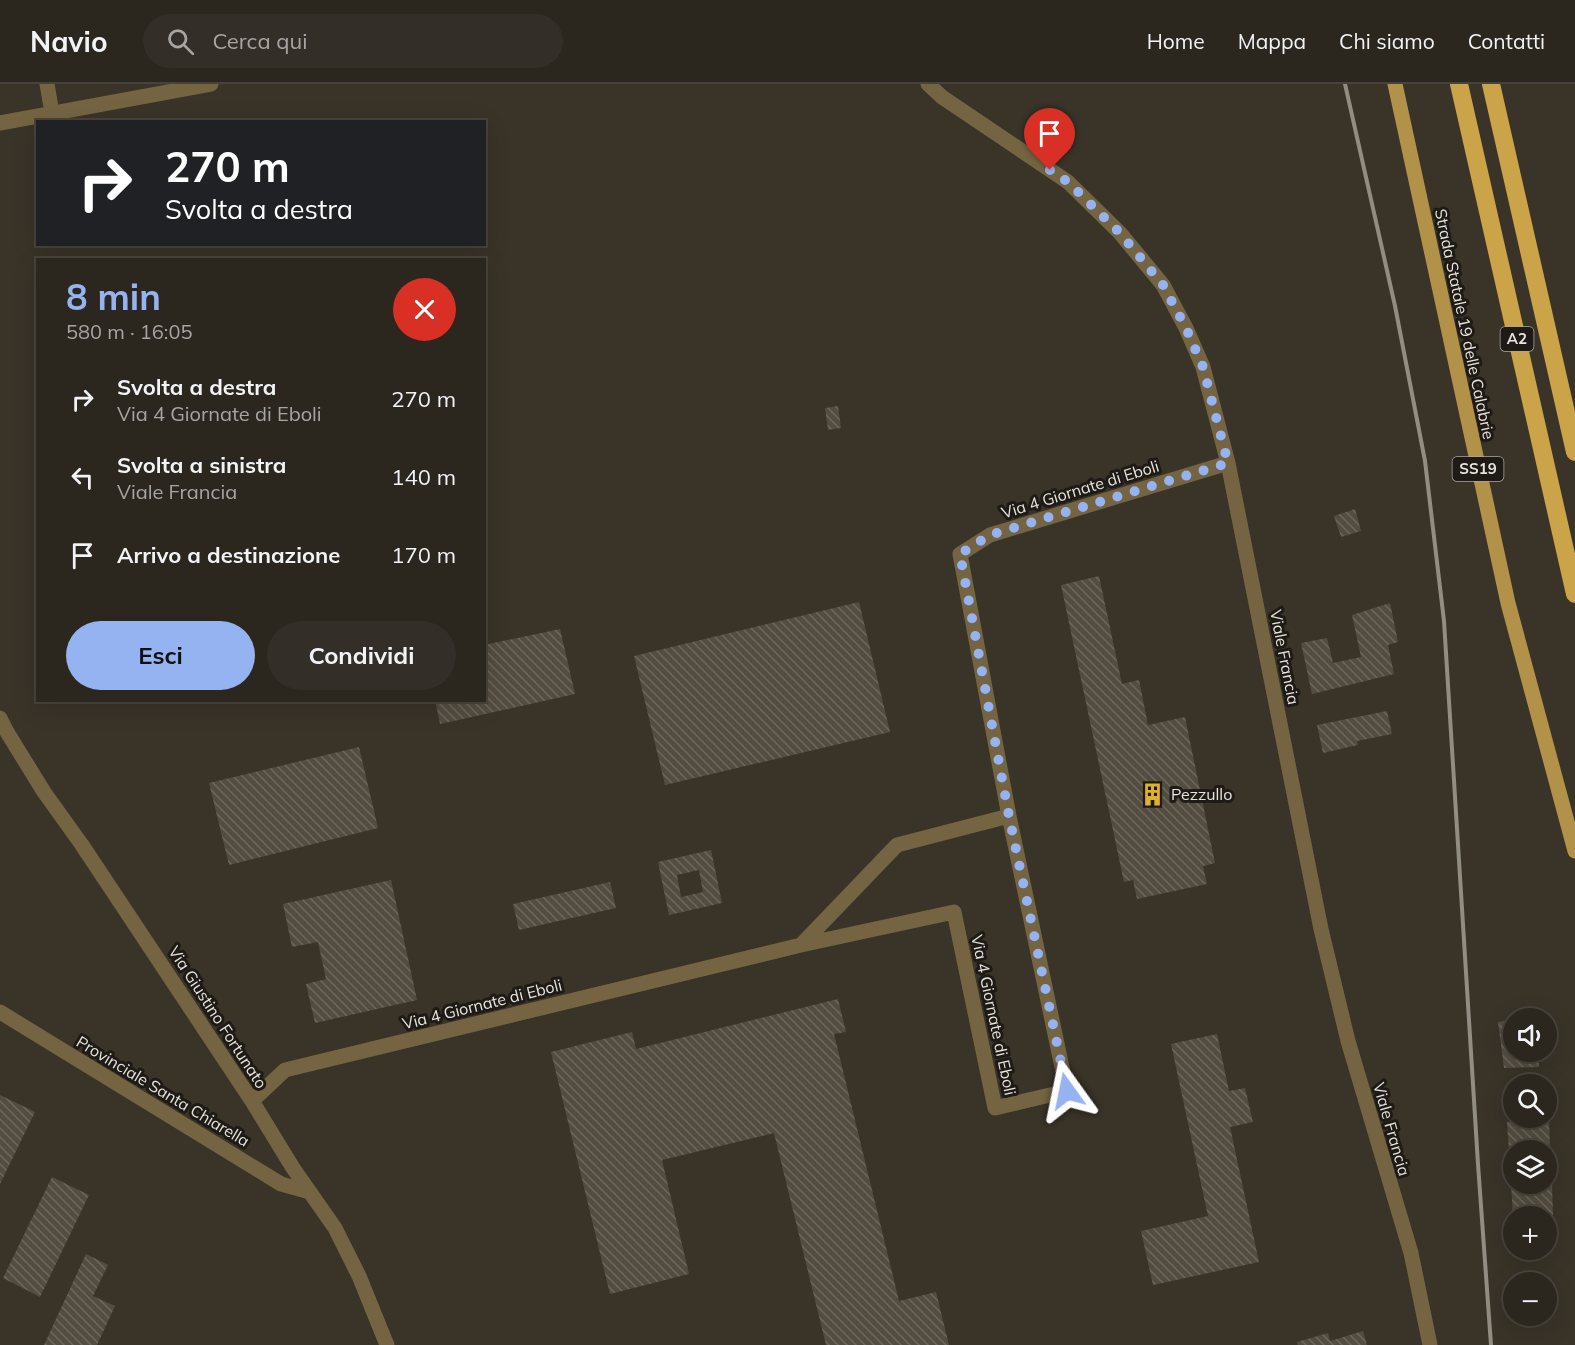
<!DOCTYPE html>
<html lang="it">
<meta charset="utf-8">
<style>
body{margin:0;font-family:Mulish,sans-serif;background:#332e27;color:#f1f3f6;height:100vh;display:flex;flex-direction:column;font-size:22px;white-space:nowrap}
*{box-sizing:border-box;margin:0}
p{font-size:20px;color:#a6a5a4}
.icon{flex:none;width:33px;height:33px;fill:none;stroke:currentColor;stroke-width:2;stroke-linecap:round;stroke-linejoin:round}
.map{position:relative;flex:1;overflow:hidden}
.details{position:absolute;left:36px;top:174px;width:450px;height:444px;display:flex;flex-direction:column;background:#2b261e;border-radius:0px;box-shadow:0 6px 24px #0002,0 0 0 2px #47433c}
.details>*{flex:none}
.hud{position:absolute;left:36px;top:36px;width:450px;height:126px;border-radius:0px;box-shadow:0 6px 24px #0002,0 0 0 2px #47433c;background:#202124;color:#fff;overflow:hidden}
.fabs{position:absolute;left:1503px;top:924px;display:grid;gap:12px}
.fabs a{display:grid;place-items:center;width:54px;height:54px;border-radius:50%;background:#2b261e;box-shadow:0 6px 24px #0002,0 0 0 2px #47433c;font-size:30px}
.pin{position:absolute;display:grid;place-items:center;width:51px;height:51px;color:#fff;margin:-62px -26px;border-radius:50% 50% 50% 0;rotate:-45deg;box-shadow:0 0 6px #0007}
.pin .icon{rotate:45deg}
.me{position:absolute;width:66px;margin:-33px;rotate:348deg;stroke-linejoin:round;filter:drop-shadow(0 0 4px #0008)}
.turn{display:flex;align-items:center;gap:21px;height:126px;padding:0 30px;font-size:27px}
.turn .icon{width:78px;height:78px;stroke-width:2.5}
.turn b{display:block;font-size:42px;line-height:51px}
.round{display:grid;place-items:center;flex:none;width:63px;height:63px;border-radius:32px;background:#332e27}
.head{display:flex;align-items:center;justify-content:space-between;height:102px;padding:0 30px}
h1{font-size:36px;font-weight:700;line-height:45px;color:#95b2f1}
.cta{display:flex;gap:12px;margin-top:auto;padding:12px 30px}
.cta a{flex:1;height:69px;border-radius:36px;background:#95b2f1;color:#111;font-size:24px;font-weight:700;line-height:69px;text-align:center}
.cta a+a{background:#332e27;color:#f1f3f6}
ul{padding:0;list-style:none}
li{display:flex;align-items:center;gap:18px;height:78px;padding:0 30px}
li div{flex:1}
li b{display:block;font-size:22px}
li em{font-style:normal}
header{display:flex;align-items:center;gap:36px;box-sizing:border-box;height:84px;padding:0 30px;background:#2b261e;border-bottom:2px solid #47433c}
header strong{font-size:28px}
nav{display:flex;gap:33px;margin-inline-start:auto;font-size:21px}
.search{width:420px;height:54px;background:#332e27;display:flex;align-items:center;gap:15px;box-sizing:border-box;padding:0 21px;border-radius:33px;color:#a6a5a4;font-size:22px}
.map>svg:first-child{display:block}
.building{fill:url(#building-back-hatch);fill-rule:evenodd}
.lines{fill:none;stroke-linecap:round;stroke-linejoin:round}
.minor{stroke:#746442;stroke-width:15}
.major{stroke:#b29249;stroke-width:15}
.highway{stroke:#cba449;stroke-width:18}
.rail{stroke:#918d83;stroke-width:4}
.route{stroke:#95b2f1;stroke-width:10;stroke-dasharray:0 18}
.labels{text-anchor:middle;stroke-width:6;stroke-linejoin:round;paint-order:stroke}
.shield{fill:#1e1b16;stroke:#aba8a1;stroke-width:1.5}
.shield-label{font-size:15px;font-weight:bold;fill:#e7e4dc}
.street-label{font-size:16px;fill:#e7e4dc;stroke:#1e1b16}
.poi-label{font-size:16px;fill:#e7e4dc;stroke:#1e1b16;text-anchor:start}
</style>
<header>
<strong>Navio</strong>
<div class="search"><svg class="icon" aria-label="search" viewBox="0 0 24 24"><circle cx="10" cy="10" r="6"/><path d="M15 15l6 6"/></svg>Cerca qui</div>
<nav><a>Home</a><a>Mappa</a><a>Chi siamo</a><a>Contatti</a></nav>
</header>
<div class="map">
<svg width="1575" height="1261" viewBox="0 0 1575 1261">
<defs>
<pattern id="building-back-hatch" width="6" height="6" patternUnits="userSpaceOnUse" patternTransform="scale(1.5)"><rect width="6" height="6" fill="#534d41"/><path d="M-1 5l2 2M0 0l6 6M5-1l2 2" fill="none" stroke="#6c665c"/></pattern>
</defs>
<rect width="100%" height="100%" fill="#393328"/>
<!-- building -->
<path class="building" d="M838,322L841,344L828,346L825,324Z
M1355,425L1361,447L1341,453L1334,432Z
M1099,492L1122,600L1139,596L1148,641L1185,633L1215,779L1203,782L1207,800L1137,815L1133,796L1124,798L1061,501Z
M859,518L890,648L665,701L634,572Z
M1390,519L1398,558L1388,561L1394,590L1312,610L1301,559L1327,554L1333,579L1361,573L1352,531Z
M560,545L575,610L440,640L435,616H484V561Z
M1387,627L1392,650L1357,657L1358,661L1323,669L1317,641Z
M359,663L378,744L229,781L209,699Z
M711,766L722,819L669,831L658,778ZM699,786L703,808L681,813L677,791Z
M391,796L417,916L315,939L306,900L326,895L318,858L292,863L283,820Z
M610,798L616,824L519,846L513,820Z
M838,915L846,948L834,950L899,1217L936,1208L949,1261H826L774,1049L662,1076L689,1190L610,1210L551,968L632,948L636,965Z
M1514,936V968H1538L1539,983L1504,984L1498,938Z
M1217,950L1229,1007L1245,1004L1253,1038L1230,1043L1259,1178L1153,1201L1141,1147L1208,1132L1171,960Z
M0,1011L35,1028L0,1100Z
M1549,1036L1550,1066H1509L1507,1038Z
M52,1093L89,1111L40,1213L3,1194Z
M1511,1100H1552L1553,1132H1513Z
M86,1170L108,1181L93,1212L115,1222L97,1261H44Z
M1363,1247L1367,1261H1298L1297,1258L1328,1249L1330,1257Z"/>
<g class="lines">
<!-- minor -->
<path class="minor" d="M47,0L52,29
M928,0L942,13L1068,98L1120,149L1163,201L1186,244L1203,283L1228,379L1321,845L1348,957L1411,1169L1430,1261
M0,39L211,0
M0,634L7,648L44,708L82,761L252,1017L293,1084L335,1144L359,1192L387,1261
M801,861L954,828L995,1024L1067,1007L1009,732
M0,928L281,1100L310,1108
M252,1017L285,986L801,861L897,761L1009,732L960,470L990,451L1228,379"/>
<!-- major -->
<path class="major" d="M1395,0L1508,519L1575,767"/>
<!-- highway -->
<path class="highway" d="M1459,0L1575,510
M1491,0L1575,368"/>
<!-- rail -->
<path class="rail" d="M1345,0L1395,222L1425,377L1444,537L1478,1080L1491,1261"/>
</g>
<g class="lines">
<!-- route -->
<path class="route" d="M1050,86L1068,98L1120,149L1163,201L1186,244L1203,283L1228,379L990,451L960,470L1009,732L1067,1007"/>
</g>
<!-- icons -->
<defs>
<symbol id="building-bare" viewBox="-9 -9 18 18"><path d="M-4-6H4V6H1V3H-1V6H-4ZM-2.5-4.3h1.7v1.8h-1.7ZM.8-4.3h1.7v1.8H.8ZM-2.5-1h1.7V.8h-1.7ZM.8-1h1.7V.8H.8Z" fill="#e0b034" stroke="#1e1b16" stroke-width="2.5" paint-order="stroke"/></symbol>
</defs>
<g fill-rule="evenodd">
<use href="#building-bare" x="1136" y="694" width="33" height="33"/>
</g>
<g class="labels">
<!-- shield labels -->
<g class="shield">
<rect x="1500.5" y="243" width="33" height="24" rx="4.5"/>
<rect x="1452.5" y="373" width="51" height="24" rx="4.5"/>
</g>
<g class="shield-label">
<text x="1517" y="260">A2</text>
<text x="1478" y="390">SS19</text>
</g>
<!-- street labels -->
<g class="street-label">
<text transform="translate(1465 240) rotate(78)" y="6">Strada Statale 19 delle Calabrie</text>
<text transform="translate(1080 405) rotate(-17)" y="6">Via 4 Giornate di Eboli</text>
<text transform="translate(1285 573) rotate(79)" y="6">Viale Francia</text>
<text transform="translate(482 920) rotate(-14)" y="6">Via 4 Giornate di Eboli</text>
<text transform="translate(994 931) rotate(78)" y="6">Via 4 Giornate di Eboli</text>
<text transform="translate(218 933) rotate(57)" y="6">Via Giustino Fortunato</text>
<text transform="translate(163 1007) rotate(31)" y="6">Provinciale Santa Chiarella</text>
<text transform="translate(1392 1045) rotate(74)" y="6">Viale Francia</text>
</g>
<!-- poi labels -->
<g class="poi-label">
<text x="1171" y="716">Pezzullo</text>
</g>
</g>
</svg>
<div class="fabs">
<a><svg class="icon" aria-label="sound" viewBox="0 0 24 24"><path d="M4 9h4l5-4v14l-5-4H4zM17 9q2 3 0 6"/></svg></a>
<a><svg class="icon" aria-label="search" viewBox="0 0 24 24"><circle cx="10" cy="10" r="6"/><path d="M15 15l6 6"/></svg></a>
<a><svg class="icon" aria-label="layers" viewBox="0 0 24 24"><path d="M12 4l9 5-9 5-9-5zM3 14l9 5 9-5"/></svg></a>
<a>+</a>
<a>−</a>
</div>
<div class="pin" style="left:1050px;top:86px;background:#d93025"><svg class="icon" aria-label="arrive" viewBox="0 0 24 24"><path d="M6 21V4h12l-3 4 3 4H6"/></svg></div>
<svg class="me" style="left:1067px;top:1007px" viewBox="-20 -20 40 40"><path d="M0-17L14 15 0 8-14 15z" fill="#95b2f1" stroke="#fff" stroke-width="4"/></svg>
<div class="hud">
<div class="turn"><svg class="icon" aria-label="right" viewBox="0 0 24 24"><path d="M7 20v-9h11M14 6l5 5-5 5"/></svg><div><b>270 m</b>Svolta a destra</div></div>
</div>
<section class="details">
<div class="head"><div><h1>8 min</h1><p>580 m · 16:05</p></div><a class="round" style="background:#d93025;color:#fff"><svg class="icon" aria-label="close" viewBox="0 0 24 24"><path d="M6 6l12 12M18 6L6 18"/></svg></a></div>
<ul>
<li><svg class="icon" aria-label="right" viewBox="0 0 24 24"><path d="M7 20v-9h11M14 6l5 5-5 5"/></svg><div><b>Svolta a destra</b><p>Via 4 Giornate di Eboli</p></div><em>270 m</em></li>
<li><svg class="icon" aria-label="left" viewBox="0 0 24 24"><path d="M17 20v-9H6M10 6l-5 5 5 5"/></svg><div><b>Svolta a sinistra</b><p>Viale Francia</p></div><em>140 m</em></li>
<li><svg class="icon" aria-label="arrive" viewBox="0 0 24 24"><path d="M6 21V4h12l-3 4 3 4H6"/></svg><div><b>Arrivo a destinazione</b></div><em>170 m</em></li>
</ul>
<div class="cta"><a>Esci</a><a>Condividi</a></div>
</section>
</div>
